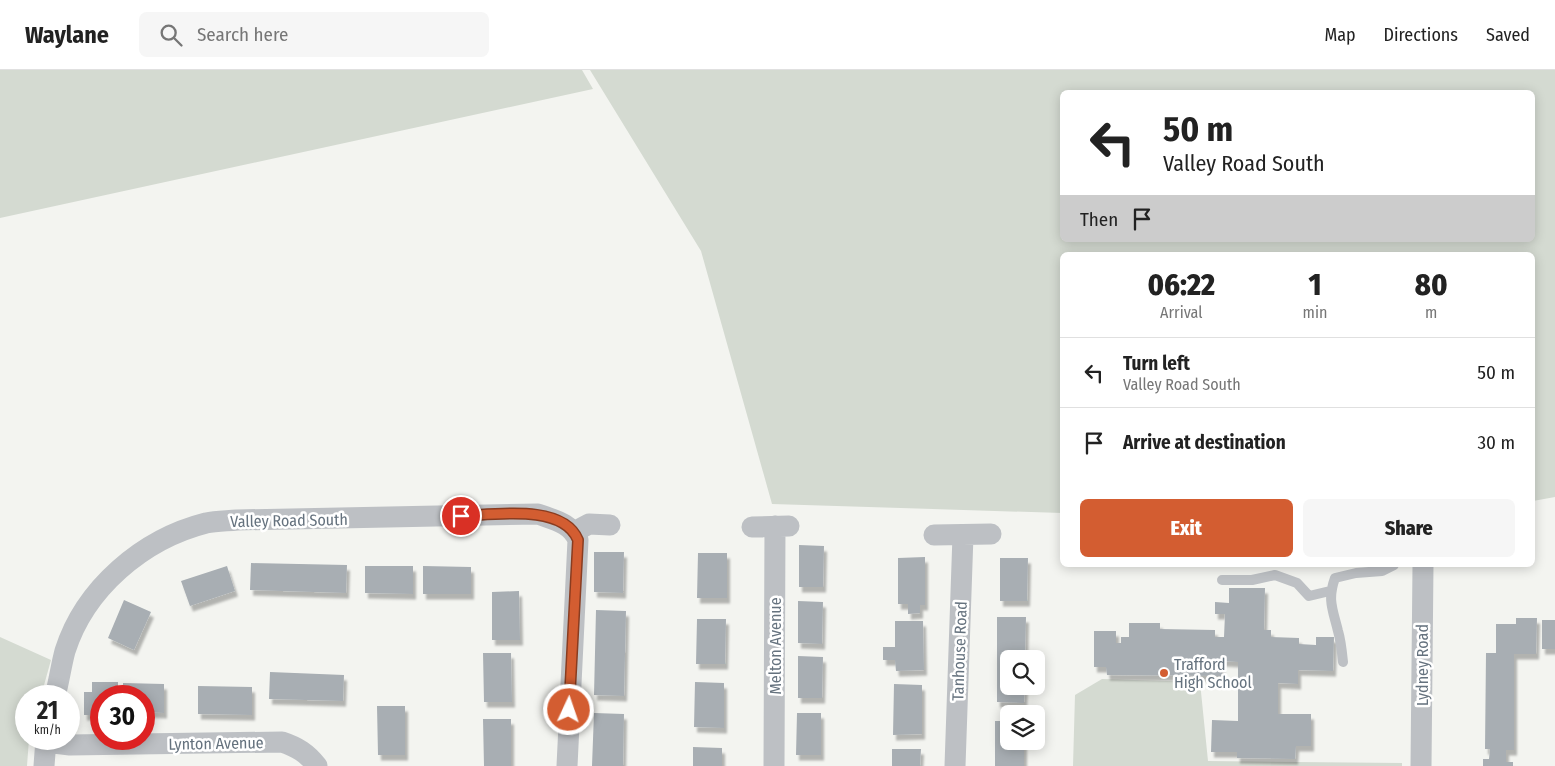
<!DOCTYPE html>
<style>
body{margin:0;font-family:"Fira Sans Condensed",sans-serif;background:#f6f6f6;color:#222;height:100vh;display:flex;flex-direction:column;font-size:19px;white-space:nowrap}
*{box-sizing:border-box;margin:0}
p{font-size:16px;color:#767676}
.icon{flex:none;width:28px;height:28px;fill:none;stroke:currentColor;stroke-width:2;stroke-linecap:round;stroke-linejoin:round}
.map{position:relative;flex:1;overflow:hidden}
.details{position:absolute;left:1060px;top:182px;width:475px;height:315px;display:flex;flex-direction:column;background:#fff;border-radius:8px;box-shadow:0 2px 12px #0003}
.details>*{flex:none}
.top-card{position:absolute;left:1060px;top:20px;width:475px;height:152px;border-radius:8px;box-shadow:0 2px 12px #0003;background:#fff;color:#222;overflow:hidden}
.tools{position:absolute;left:1000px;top:580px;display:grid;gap:10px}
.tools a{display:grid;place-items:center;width:45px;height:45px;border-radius:8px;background:#fff;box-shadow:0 2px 12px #0003;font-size:25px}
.speed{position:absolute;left:15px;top:615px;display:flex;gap:10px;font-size:25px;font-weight:700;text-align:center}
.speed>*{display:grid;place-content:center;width:65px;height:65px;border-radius:50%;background:#fff;box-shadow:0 2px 12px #0003;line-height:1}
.speed small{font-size:12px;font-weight:400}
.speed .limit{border:8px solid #d22;background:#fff;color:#111}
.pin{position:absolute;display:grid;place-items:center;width:42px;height:42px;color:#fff;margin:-21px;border:2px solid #fff;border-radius:50%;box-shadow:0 1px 5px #0007}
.me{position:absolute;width:55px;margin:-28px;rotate:3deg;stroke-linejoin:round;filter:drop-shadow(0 0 4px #0008)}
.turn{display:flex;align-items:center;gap:18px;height:105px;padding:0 20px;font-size:22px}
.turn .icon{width:65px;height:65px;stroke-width:2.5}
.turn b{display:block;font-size:35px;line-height:42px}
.then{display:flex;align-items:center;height:48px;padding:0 20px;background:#0003;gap:10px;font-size:19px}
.eta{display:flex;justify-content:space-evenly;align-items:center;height:85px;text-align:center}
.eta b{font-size:30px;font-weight:800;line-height:35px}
.primary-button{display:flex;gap:10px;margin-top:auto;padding:10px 20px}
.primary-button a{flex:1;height:58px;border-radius:8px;background:#d35d31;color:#fff;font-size:20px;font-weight:800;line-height:58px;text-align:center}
.primary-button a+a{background:#f6f6f6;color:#222}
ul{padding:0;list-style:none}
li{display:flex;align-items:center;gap:15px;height:70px;padding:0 20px;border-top:1px solid #e0e0e0}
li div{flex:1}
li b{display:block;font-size:19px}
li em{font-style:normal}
header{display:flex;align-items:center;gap:30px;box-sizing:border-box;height:70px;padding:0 25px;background:#fff;border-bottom:1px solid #e0e0e0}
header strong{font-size:24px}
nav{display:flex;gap:28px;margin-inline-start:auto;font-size:18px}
.search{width:350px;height:45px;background:#f6f6f6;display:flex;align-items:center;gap:12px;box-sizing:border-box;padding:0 18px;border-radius:8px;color:#767676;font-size:19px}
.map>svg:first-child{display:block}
.green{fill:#d4dad1;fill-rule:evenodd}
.building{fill:#a8aeb3;filter:url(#shadow)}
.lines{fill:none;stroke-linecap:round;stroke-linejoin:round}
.lane{stroke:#bdc0c4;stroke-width:10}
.street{stroke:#bdc0c4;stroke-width:21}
.route-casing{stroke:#893c20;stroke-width:12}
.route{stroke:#d35d31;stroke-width:9}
.poi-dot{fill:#d35d31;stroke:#fff;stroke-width:2}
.labels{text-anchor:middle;stroke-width:5;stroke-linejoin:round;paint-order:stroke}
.street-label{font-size:16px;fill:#65727e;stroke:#fff}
.poi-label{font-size:16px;fill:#65727e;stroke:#fff;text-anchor:start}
</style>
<header>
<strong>Waylane</strong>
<div class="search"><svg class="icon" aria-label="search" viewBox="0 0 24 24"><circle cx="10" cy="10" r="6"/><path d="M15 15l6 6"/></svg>Search here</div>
<nav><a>Map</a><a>Directions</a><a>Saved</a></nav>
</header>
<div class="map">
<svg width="1555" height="696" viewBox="0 0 1555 696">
<defs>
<filter id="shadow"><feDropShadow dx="3" dy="5.5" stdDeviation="1" flood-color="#0004"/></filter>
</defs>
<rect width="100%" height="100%" fill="#f3f4f0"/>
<!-- green -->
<path class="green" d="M0,0H582L593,19L0,148Z
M590,0H1555V427L1533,431L1532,185H1062V443L772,434L701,181ZM1062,22H1532V170H1062Z
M0,567L51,590L41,626H26V669H29L27,696H0Z
M1102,609L1200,612L1208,691L1402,693V696H1073L1075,625Z"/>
<!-- building -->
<path class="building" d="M799,475L824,476L823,517H799Z
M594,482H624L623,523L594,522Z
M698,483H727V528H697Z
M925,487V535H920V543L908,544V534H898V488Z
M1000,488H1028L1027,531H1000Z
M251,493L347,495L346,523L250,520Z
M227,496L235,521L190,536L181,511Z
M365,496H413V524L365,523Z
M423,496L471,497V524H423Z
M1229,518H1265L1264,560H1271V567L1299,568V574L1316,575V567H1334L1333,601L1298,600V614L1278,613V644H1311V676H1296L1295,689L1237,688V682H1211L1212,650L1238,651V592L1222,591V606L1107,605L1106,597H1094V561H1116V573H1121V567H1129V553H1160V559L1215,560V567H1224L1225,544H1215V532L1229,533Z
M519,521L520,570H492V522Z
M124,530L151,542L134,580L108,568Z
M798,531L823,532L822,574L798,573Z
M596,540L626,541L624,626L594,625Z
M997,547H1026L1025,589H1009V616H1025L1024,633L997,632Z
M1516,548H1537L1536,584H1514V680H1506V692H1513V696H1483V689H1489L1490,679H1485L1486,583H1496V554H1516Z
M697,549H726L725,594H696Z
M1542,550H1555V579H1542Z
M895,551H923L924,600L896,601L895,590H883V577H895Z
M483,583H511L512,632H484Z
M798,586L823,587L822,628H798Z
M270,602L344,605L343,631L269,629Z
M92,612H118V626H101V645H84V622H92Z
M695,612L724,613V658L694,657Z
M123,613L164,614V643L144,642V626H123Z
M894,614L922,615V664L893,665Z
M198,616L252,617V645L198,644Z
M377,636H405V685H378Z
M594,643L624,644L623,696H592Z
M797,643H821V685H796Z
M483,649H511V696H484Z
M995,651H1009V671H1024V696H995Z
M693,677L722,678V696H693Z
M892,679H921L920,696H892Z"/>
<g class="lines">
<!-- lane -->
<path class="lane" d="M1222,510H1252L1275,505L1297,513L1309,526L1330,521
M1343,592C1342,582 1341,571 1338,561C1333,540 1327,530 1335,508L1356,503L1382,501L1394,495"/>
<!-- street -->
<path class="street" d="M752,457L789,456
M574,462L589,454L610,455
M934,465L991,464
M55,626C59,612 61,596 65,581C85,518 143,469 206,453C216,451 227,451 237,450L538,444C554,450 571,453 578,470L567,696
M46,672L70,675L282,672C297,677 307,683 317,696
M44,696L46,669
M774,696L775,456
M955,696L963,465
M1421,696L1423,495"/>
</g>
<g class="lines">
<defs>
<path id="route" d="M461,446C493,445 563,433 578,470L569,640"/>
</defs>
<!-- route casing -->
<use href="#route" class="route-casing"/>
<!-- route -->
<use href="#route" class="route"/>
</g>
<!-- markers -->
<circle class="poi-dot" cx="1164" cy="603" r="5"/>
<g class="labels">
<!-- street labels -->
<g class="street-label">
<text transform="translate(289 450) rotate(-1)" y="6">Valley Road South</text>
<text transform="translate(775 576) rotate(-90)" y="6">Melton Avenue</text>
<text transform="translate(959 581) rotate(-88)" y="6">Tanhouse Road</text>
<text transform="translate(1422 595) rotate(-90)" y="6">Lydney Road</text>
<text transform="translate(216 673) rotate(-1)" y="6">Lynton Avenue</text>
</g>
<!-- poi labels -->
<g class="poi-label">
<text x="1174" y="600">Trafford<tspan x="1174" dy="18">High School</tspan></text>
</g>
</g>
</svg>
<div class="tools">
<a><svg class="icon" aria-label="search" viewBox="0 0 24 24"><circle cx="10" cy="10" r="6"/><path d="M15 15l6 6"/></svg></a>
<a><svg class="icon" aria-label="layers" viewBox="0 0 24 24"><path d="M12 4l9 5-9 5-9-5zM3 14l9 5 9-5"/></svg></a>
</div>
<div class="speed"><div>21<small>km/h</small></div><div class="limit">30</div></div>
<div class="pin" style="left:461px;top:446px;background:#d93025"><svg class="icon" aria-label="arrive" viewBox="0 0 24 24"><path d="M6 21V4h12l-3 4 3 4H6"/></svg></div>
<svg class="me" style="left:569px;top:640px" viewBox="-20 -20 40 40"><circle r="17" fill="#d35d31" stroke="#fff" stroke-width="3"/><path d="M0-11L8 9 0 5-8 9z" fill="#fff"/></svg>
<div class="top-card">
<div class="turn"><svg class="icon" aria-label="left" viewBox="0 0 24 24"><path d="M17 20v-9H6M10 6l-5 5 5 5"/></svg><div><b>50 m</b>Valley Road South</div></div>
<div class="then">Then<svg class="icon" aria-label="arrive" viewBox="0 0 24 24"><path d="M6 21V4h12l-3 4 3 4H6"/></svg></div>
</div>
<section class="details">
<div class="eta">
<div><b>06:22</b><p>Arrival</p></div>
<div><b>1</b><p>min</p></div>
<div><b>80</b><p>m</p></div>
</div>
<ul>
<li><svg class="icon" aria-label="left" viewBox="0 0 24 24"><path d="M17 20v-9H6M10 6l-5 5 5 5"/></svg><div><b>Turn left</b><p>Valley Road South</p></div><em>50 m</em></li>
<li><svg class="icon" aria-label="arrive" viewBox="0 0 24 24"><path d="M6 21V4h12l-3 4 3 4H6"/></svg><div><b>Arrive at destination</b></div><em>30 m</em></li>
</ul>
<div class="primary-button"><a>Exit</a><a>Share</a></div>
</section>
</div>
